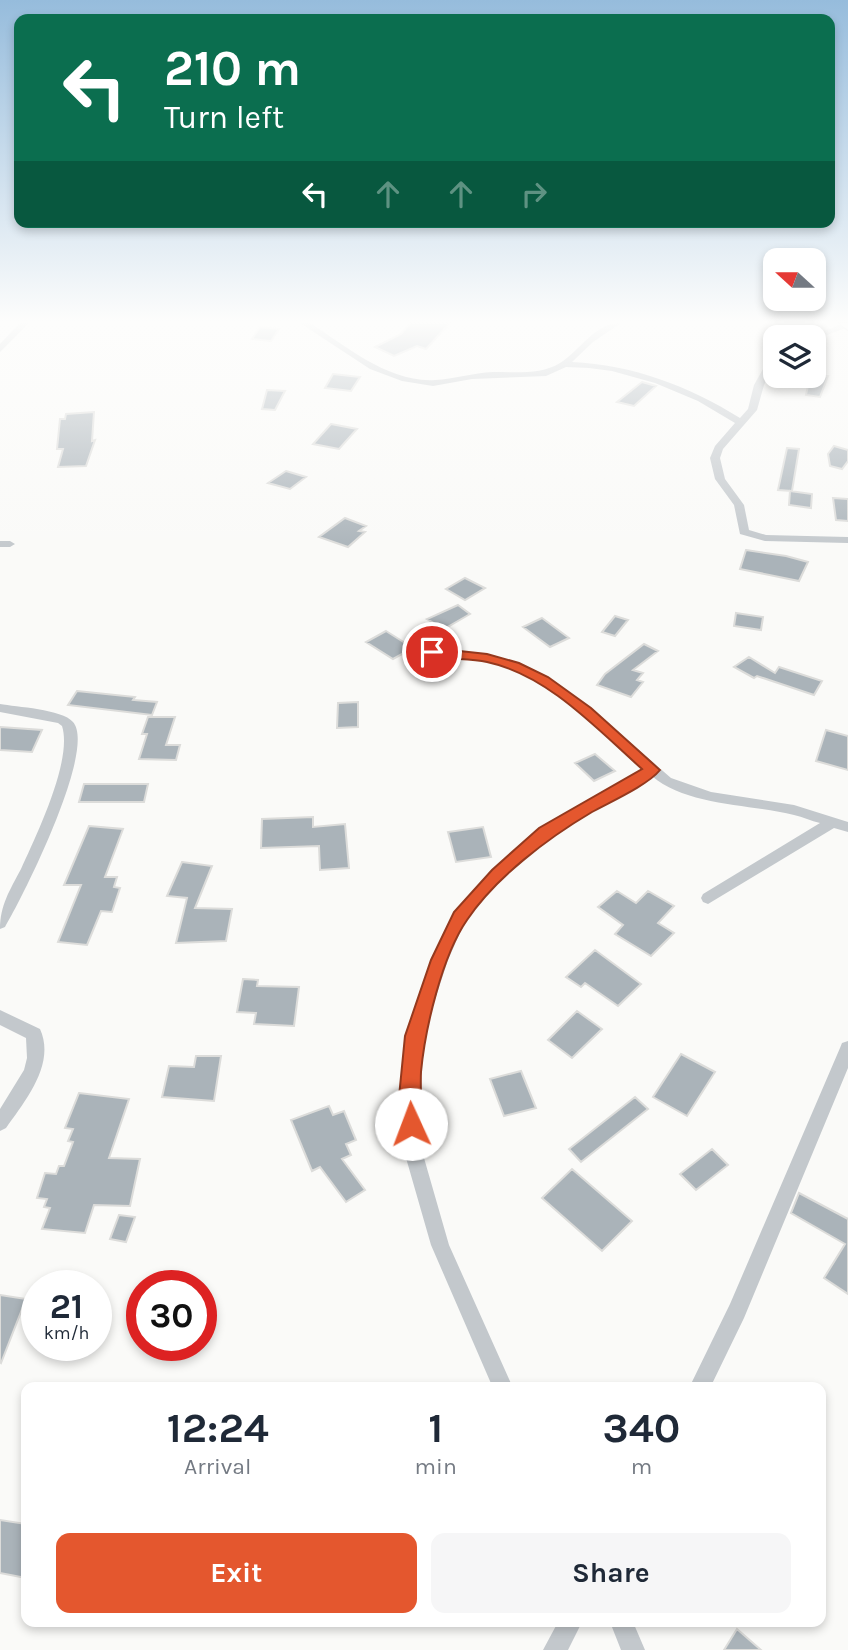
<!DOCTYPE html>
<style>
body{margin:0;font-family:Karla,sans-serif;background:#f6f6f7;color:#1f2937;height:100vh;display:flex;flex-direction:column;font-size:26px;white-space:nowrap}
*{box-sizing:border-box;margin:0}
p{font-size:23px;color:#747a83}
.icon{flex:none;width:38px;height:38px;fill:none;stroke:currentColor;stroke-width:2;stroke-linecap:round;stroke-linejoin:round}
.map{position:relative;flex:1;overflow:hidden}
.panel{position:absolute;left:21px;top:1382px;width:805px;height:245px;display:flex;flex-direction:column;background:#fff;border-radius:14px;box-shadow:0 4px 10px #0003}
.panel>*{flex:none}
.top-card{position:absolute;left:14px;top:14px;width:821px;height:214px;border-radius:14px;box-shadow:0 4px 10px #0003;background:#0b6e4f;color:#fff;overflow:hidden}
.needle{width:46px;rotate:291deg}
.controls{position:absolute;left:763px;top:248px;display:grid;gap:14px}
.controls a{display:grid;place-items:center;width:63px;height:63px;border-radius:14px;background:#fff;box-shadow:0 4px 10px #0003;font-size:35px}
.speed{position:absolute;left:21px;top:1270px;display:flex;gap:14px;font-size:35px;font-weight:700;text-align:center}
.speed>*{display:grid;place-content:center;width:91px;height:91px;border-radius:50%;background:#fff;box-shadow:0 4px 10px #0003;line-height:1}
.speed small{font-size:18px;font-weight:400}
.speed .limit{border:10px solid #d22;background:#fff;color:#111}
.pin{position:absolute;display:grid;place-items:center;width:60px;height:60px;color:#fff;margin:-30px;border:4px solid #fff;border-radius:50%;box-shadow:0 2px 7px #0007}
.me{position:absolute;width:77px;margin:-38px;rotate:358deg;stroke-linejoin:round;filter:drop-shadow(0 0 5px #0008)}
.turn{display:flex;align-items:center;gap:24px;height:147px;padding:0 35px;font-size:32px}
.turn .icon{width:91px;height:91px;stroke-width:2.5}
.turn b{display:block;font-size:49px;line-height:60px}
.lanes{display:flex;align-items:center;height:66px;padding:0 35px;background:#0003;justify-content:center;gap:35px;direction:ltr}
.lanes .off{opacity:.35}
.eta{display:flex;justify-content:space-evenly;align-items:center;height:119px;text-align:center}
.eta b{font-size:42px;font-weight:700;line-height:49px}
.button{display:flex;gap:14px;margin-top:auto;padding:14px 35px}
.button a{flex:1;height:80px;border-radius:14px;background:#e4572e;color:#fff;font-size:28px;font-weight:700;line-height:80px;text-align:center}
.button a+a{background:#f6f6f7;color:#1f2937}
.map>svg:first-child{display:block}
.building{fill:#aab3b9;stroke:#dcdcda;stroke-width:2}
.lines{fill:none;stroke-linecap:round;stroke-linejoin:round}
.secondary-casing{stroke:#b3babf;stroke-width:2}
.street{fill:#c3c8cc;fill-rule:evenodd}
.secondary{fill:#fff;fill-rule:evenodd}
.route{fill:#e4572e;stroke:#94391e;stroke-width:2}
</style>
<div class="map">
<svg width="848" height="1650" viewBox="0 0 848 1650">
<rect width="100%" height="100%" fill="#fafaf8"/>
<!-- building -->
<path class="building" d="M410,323H450L426,349L417,346L394,356L375,347L401,334Z
M260,327L279,329L271,341L252,339Z
M333,374L360,377L351,391L325,388Z
M810,376H828L820,397L806,395Z
M642,382L656,386L634,406L617,402Z
M267,390L285,391L275,410L262,409Z
M94,412L92,441L95,440L86,466L58,467L63,449H57L60,419H65L66,414Z
M331,424L357,429L339,449L313,444Z
M834,446L848,450V461L842,469L830,466L828,454Z
M787,448L799,449L792,491L778,490Z
M286,471L306,477L290,489L268,483Z
M790,491L812,494L811,508L789,505Z
M833,498L848,499V521L836,520Z
M345,518L366,526L359,531L365,532L348,547L319,537Z
M746,550L786,556L808,562L799,581L740,569Z
M465,578L485,588L465,600L446,589Z
M458,605L470,614L444,629L427,619Z
M736,613L763,617L761,630L734,626Z
M615,616L628,620L615,636L602,632Z
M542,618L569,638L550,647L523,627Z
M386,631L413,648L393,659L366,642Z
M644,644L658,651L633,670L643,673L637,680L643,682L631,697L597,685L605,674Z
M749,657L775,673L779,667L822,681L814,695L757,676L754,678L734,667Z
M77,691L135,697L133,700L157,702L152,715L68,705Z
M358,702V727L337,728L338,703Z
M148,717H175L166,745H180L176,760L139,759L147,734H142Z
M0,727L42,730L32,752L0,750Z
M826,730L848,736V770L816,761Z
M595,754L615,771L594,781L575,763Z
M84,784H148L144,802H79Z
M313,817V827L345,824L349,868L320,870L319,846L261,848L262,819Z
M89,826L123,829L105,877H117L114,887L120,888L112,912L101,911L87,945L58,942L81,885H64Z
M483,827L491,857L456,862L448,832Z
M182,862L212,866L195,908L232,909L226,941L176,943L187,898L167,896Z
M617,891L636,903L648,891L674,906L658,923L674,933L651,956L615,934L623,925L598,907Z
M595,950L641,984L618,1006L585,983L581,987L566,977Z
M243,979L258,980L257,986L299,987L294,1026L254,1024L256,1013L237,1012Z
M577,1011L602,1029L572,1058L548,1040Z
M681,1054L715,1072L687,1116L653,1097Z
M196,1056H221L214,1101L162,1097L169,1066L194,1067Z
M521,1071L536,1108L504,1116L490,1079Z
M79,1093L129,1099L109,1158L140,1159L130,1206L94,1205L85,1233L42,1229L50,1208L44,1207L47,1199L37,1198L45,1173L56,1174L59,1166H64L73,1142L68,1141L73,1129L65,1128Z
M635,1097L648,1109L581,1162L569,1149Z
M329,1106L333,1115L344,1111L356,1140L346,1144L351,1155L342,1159L365,1190L346,1202L320,1167L312,1171L291,1120Z
M712,1149L728,1165L696,1190L680,1174Z
M572,1169L632,1221L602,1251L542,1198Z
M799,1193L848,1219V1294L824,1278L845,1244L791,1213Z
M119,1215L135,1217L126,1242L110,1239Z
M0,1295L26,1299L1,1363L0,1362Z
M0,1520L26,1524V1578L0,1573Z
M737,1629L761,1650H724Z"/>
<g class="lines">
<defs>
<path id="secondary" d="M839,323H848V330Z"/>
</defs>
<!-- secondary casing -->
<use href="#secondary" class="secondary-casing"/>
<!-- street -->
<path class="street" d="M20,323H29L0,352V344Z
M300,323H310C346,346 389,383 435,380C454,379 473,373 493,372C515,372 541,375 560,363C581,350 594,323 621,323L593,342L572,362C633,365 689,386 740,418L748,409L754,385L771,355L775,352V363L764,385L757,410L723,449L720,458L725,479L744,505L749,530L766,535L848,537V543L765,541L740,534L734,505L715,479L710,458L715,446L735,423L698,401L655,383L612,371L589,368L566,367L546,376L472,379L433,386L402,381L370,369Z
M844,323H848V327L814,340V338H807Z
M0,541H10L15,544L10,547H0Z
M432,648L487,654L518,663L547,677L590,708L671,778L711,792L794,805L848,822V832L834,828L708,904L703,902L701,898L703,894L820,823C811,821 803,817 794,815C751,804 686,806 652,776L550,836L503,878L466,919L448,960L423,1036L418,1097L422,1151L449,1245L513,1388H493L431,1245L404,1151L400,1097L407,1036L432,960L455,912L493,870L540,828L644,769C598,728 550,676 487,662C468,658 447,659 428,655L426,652Z
M0,704C16,707 62,709 73,722C97,749 23,897 5,927L0,929C0,905 10,890 21,869C36,836 73,760 62,726L58,723L0,712Z
M0,1010L40,1029C56,1064 25,1101 6,1128L0,1131V1109L24,1070L27,1058L26,1038L0,1025Z
M848,1041V1068L744,1318L710,1388H689L730,1304L840,1048L842,1043Z
M558,1622H582L568,1650H543Z
M610,1622H633L645,1650H621Z"/>
<!-- secondary -->
<use href="#secondary" class="secondary"/>
</g>
<!-- sky -->
<linearGradient id="sky" x2="0" y2="1"><stop stop-color="#96bcdc"/><stop offset="0.58" stop-color="#fdfdfc"/><stop offset="1" stop-color="#fdfdfc" stop-opacity="0"/></linearGradient>
<rect width="848" height="554" fill="url(#sky)"/>
<!-- route -->
<path class="route" d="M432,648L487,654L519,663L548,677L591,708L660,770C648,785 610,802 592,812C548,838 496,877 467,920C442,956 425,1029 421,1072C420,1088 423,1118 418,1130L411,1133L404,1130L399,1097L405,1036L431,960L454,912L492,870L539,828L642,769C597,729 548,675 487,662C467,658 446,660 427,655V649Z"/>
</svg>
<div class="controls">
<a><svg class="needle" viewBox="-14 -14 28 28"><path d="M0-13l5 13h-10z" fill="#e53935"/><path d="M0 13l5-13h-10z" fill="#747a83"/></svg></a>
<a><svg class="icon" aria-label="layers" viewBox="0 0 24 24"><path d="M12 4l9 5-9 5-9-5zM3 14l9 5 9-5"/></svg></a>
</div>
<div class="speed"><div>21<small>km/h</small></div><div class="limit">30</div></div>
<div class="pin" style="left:432px;top:652px;background:#d93025"><svg class="icon" aria-label="arrive" viewBox="0 0 24 24"><path d="M6 21V4h12l-3 4 3 4H6"/></svg></div>
<svg class="me" style="left:411px;top:1124px" viewBox="-20 -20 40 40"><circle r="19" fill="#fff"/><path d="M0-13L10 11 0 6-10 11z" fill="#e4572e"/></svg>
<div class="top-card">
<div class="turn"><svg class="icon" aria-label="left" viewBox="0 0 24 24"><path d="M17 20v-9H6M10 6l-5 5 5 5"/></svg><div><b>210 m</b>Turn left</div></div>
<div class="lanes"><svg class="icon" aria-label="left" viewBox="0 0 24 24"><path d="M17 20v-9H6M10 6l-5 5 5 5"/></svg><svg class="icon off" aria-label="ahead" viewBox="0 0 24 24"><path d="M12 20V5M6 11l6-6 6 6"/></svg><svg class="icon off" aria-label="ahead" viewBox="0 0 24 24"><path d="M12 20V5M6 11l6-6 6 6"/></svg><svg class="icon off" aria-label="right" viewBox="0 0 24 24"><path d="M7 20v-9h11M14 6l5 5-5 5"/></svg></div>
</div>
<section class="panel">
<div class="eta">
<div><b>12:24</b><p>Arrival</p></div>
<div><b>1</b><p>min</p></div>
<div><b>340</b><p>m</p></div>
</div>
<div class="button"><a>Exit</a><a>Share</a></div>
</section>
</div>
